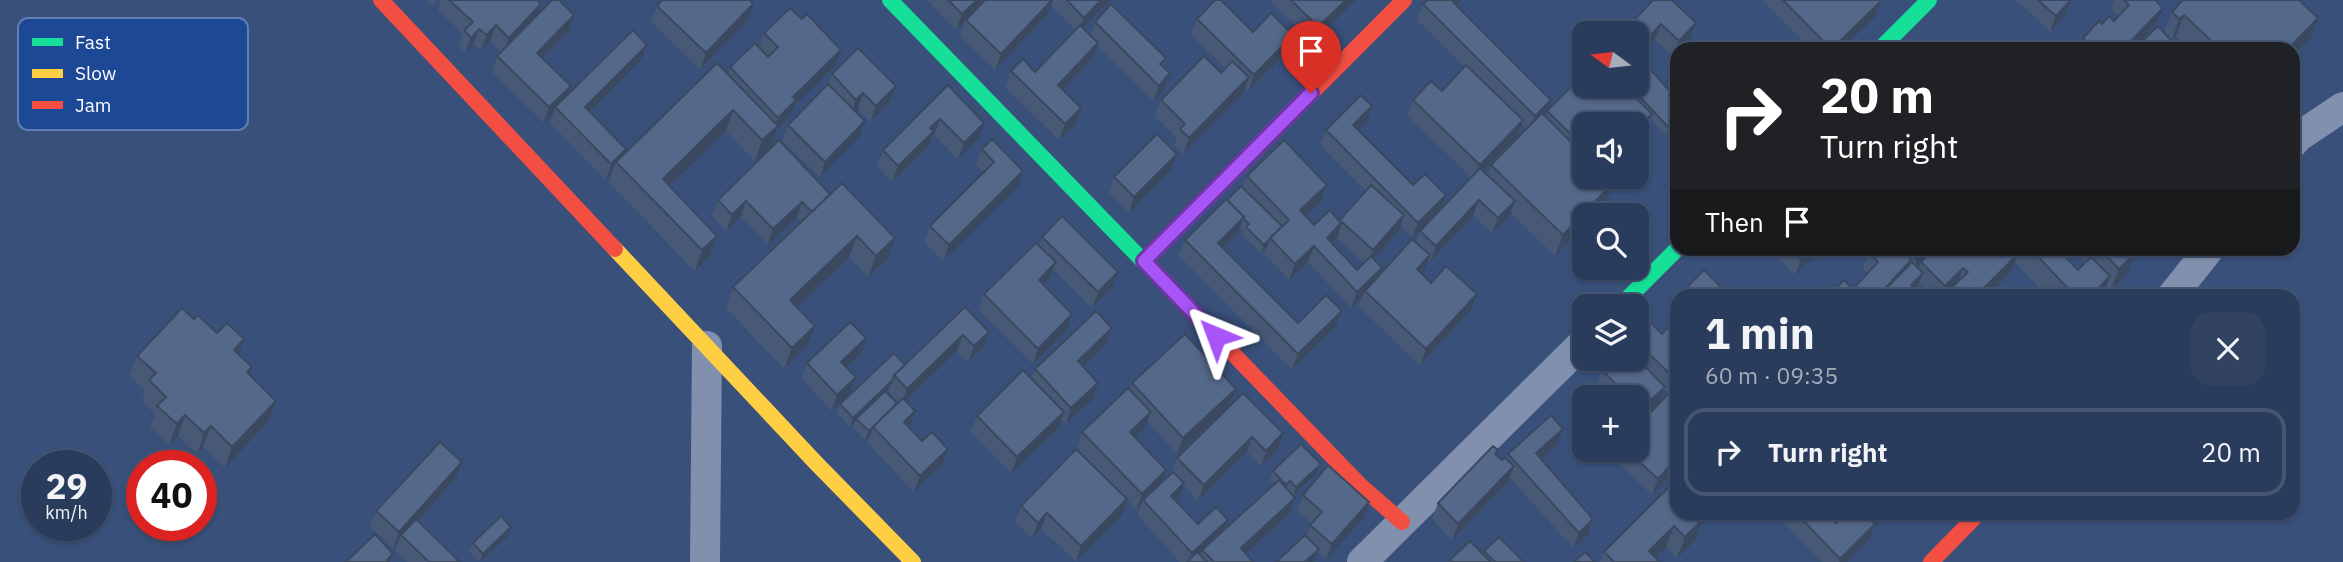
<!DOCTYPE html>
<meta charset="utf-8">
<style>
body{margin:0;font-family:"IBM Plex Sans",sans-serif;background:#324362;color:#f1f3f6;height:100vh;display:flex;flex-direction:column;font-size:26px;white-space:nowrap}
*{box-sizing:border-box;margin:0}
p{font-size:23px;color:#a5adbb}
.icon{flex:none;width:38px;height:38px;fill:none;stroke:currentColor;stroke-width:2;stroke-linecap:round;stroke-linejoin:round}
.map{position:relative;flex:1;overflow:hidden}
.sheet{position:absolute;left:1670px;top:289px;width:630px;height:231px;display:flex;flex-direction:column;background:#2a3c5c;border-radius:21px;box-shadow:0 2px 5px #0004,0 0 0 2px #465672}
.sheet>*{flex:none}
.top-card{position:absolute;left:1670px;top:42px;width:630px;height:214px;border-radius:21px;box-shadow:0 2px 5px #0004,0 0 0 2px #465672;background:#202124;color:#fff;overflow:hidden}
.needle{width:46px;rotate:285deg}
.buttons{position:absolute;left:1572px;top:21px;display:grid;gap:14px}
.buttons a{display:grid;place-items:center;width:77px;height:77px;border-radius:14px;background:#2a3c5c;box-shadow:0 2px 5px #0004,0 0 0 2px #465672;font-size:35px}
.speed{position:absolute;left:21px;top:450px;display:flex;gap:14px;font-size:35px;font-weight:700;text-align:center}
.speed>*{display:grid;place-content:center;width:91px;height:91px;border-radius:50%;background:#2a3c5c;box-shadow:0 2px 5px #0004,0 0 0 2px #465672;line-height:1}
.speed small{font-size:18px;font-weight:400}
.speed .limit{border:10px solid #d22;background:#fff;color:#111}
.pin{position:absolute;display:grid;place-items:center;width:60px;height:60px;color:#fff;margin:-72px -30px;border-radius:50% 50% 50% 0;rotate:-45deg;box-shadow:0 0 7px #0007}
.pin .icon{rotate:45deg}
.me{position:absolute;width:77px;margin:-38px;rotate:316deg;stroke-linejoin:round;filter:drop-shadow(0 0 5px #0008)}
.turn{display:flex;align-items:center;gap:24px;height:147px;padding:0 35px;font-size:32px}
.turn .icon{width:91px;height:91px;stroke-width:2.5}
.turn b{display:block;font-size:49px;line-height:60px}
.then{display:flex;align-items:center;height:66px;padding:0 35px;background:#0003;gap:14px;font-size:26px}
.round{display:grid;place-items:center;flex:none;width:74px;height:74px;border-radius:21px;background:#324362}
.head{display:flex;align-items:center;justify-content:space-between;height:119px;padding:0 35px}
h1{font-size:42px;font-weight:700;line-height:52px}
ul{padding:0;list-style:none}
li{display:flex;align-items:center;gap:21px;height:88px;margin:0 14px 10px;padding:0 21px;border:4px solid #465672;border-radius:21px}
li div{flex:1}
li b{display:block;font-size:26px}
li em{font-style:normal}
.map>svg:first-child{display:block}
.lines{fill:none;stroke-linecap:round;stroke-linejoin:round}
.street{stroke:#8191ad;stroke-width:30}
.fast{stroke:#16e098;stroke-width:16}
.slow{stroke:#ffcf43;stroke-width:16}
.jam{stroke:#f24e42;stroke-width:16}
.wall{fill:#485976;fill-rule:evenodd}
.shaded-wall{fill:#3b4960}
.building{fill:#546889;stroke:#3b4960;stroke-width:2}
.route-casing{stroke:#6d37a1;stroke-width:18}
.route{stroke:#a855f7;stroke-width:12}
.key{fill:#1c4896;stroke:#607fb6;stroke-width:2}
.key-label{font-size:19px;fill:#fff}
</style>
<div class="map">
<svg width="2343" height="562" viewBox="0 0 2343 562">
<rect width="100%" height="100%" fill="#38507a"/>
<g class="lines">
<!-- street -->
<path class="street" d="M2292,144L2298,137L2343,107
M2172,296L2210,248
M705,562L707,346
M1362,562L1584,342"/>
<!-- fast -->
<path class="fast" d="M890,0L1209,329
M1880,49L1929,0
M1620,306L1678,248"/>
<!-- slow -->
<path class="slow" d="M615,249L816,463L913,562"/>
<!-- jam -->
<path class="jam" d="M381,0L615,249
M1144,261L1404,0
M1209,329L1361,486L1402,522
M1931,562L1979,513"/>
</g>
<!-- wall -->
<path class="wall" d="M426,0H438L432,6Z
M441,0H537L536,17L574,15L569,31L542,58L571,86L568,95L647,45L641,60L590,112L625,154L728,74L730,67L759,47L764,33L835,66L794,106L790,116L777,130L771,147L755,161L726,131L669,186L717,236L710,256L695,271L609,183L612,173L606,180L550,123L553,114L544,123L492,72L497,56L501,52L490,41L481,51L473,44L465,53L459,46L463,34L438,10Z
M927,0H1111L1083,28L1090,35L1095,22L1163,66L1170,73L1164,89L1153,101L1097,46L1092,59L1063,90L1081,108L1076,124L1059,140L1005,87L1011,71L1035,72L1075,30L1051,5L1048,14L995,70L960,36L965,22L956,30Z
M1270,0H1356L1313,43Z
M1460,0L1458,7L1545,117L1547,111L1628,90L1630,86L1676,98V126L1666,136L1650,119L1646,130L1584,124V177L1606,204L1595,215H1584V227L1555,256L1510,212L1509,217L1492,234L1473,216L1430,262L1428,259L1424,271L1421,274L1431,283L1471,310L1420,365L1359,307L1362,297L1351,308L1308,262L1289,280L1264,254L1267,247L1261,253L1243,236L1244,231L1240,227L1238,233L1223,248L1298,323L1342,311L1336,326L1292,370L1179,256L1185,240L1227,200L1242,187L1247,176L1327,185L1321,201L1305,216L1314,225L1339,221L1366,191L1320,145L1326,130L1372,106L1367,122L1358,130L1413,185L1440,210L1471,177L1407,116L1413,100L1442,91L1465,67L1417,20L1423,4ZM1522,124L1526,129L1491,165L1488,176L1483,171L1518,136ZM1433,218L1420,231L1416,242L1379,275L1382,268L1373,259L1399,231L1400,226L1412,238ZM1337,238L1364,263L1357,270L1332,243Z
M1653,0L1690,39L1681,49H1676V53L1673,57L1655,40L1638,59Z
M1762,0H1880L1881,1L1875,17L1842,49H1810Z
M2016,0H2071L2065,15L2050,32Z
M2114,0H2155L2157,23L2133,49H2078L2083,38L2102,24L2114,21L2118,16L2111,9Z
M657,6L748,20L700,69L651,22Z
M2172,12L2310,39L2292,57V49H2190L2176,36L2172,40L2164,33Z
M1197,19L1253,32L1288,51L1248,91L1245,88L1243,93L1183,154L1174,145L1177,138L1155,116L1161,100L1221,73L1225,68L1191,35Z
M832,74L896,86L890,102L870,122L858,109L855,111L859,137L820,177L782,141L788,125L828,85Z
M948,85L978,139L958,159L934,135L931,138L928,147L892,182L877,166L883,150Z
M779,140L887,259L868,277L849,257L797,307L815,326L807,346L784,369L726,308L733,287L801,222L797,217L768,245L741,217L726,231L712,216L718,200Z
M982,149L1018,187L943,261L924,242L930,226L984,172L976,165Z
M1171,170L1129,213L1109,193L1114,177Z
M1042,237L1112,288L1092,308L1053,269L1050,278L1043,285L1072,314L1067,330L1033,364L979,310L984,294L1039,246Z
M1820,248L1818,253L1795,275L1769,249Z
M1873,248H2057L2078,270L2085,263L2071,248H2146L2132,261L2127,274L2111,290L2107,286L2103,296H2047L2015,262L2012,270L1987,296H1947L1948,293L1945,296H1933L1920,282L1917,288L1853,289L1868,273L1863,269L1869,253Z
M1687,287L1724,296H1684Z
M965,307L983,347L968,362L957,351L905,401L909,427L942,465L914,492L867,443L870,436L865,440L853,428L855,422L850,427L837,413L840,404L905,365ZM889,389L888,391L899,402L897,403L886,392Z
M1676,318V469L1652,495L1615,460L1619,450H1636L1669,394L1664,389L1659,403L1636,424V397H1607L1596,386L1602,370L1636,359V330L1662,334Z
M194,319L239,354L249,375L269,421L225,468L203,447L197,454L178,436L169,445L150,427L155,414L142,401L145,391L129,376L137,356Z
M1106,344L1083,366L1093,399L1066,424L1062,420L1059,428L1011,473L971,432L977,416L1031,378L1035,369Z
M861,354L846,367L856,377L850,393L832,411L802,379L807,363Z
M1132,383L1236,389L1230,405L1177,454L1147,421L1145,428L1135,437L1162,482L1172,473L1177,458L1243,393L1278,449L1261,466L1247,452L1198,501L1183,485L1178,499L1176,501L1198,524L1228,520L1225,529L1274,484L1270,480L1273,471L1321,464L1317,473L1293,496L1289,514L1246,554L1253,562H1180L1137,515L1141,505L1136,510L1127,500L1122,515L1076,562L1041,529L1032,538L1015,522L1021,506L1095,467L1077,448L1082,432L1130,390Z
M1557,445L1541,459L1593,519L1588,535L1573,548L1510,478L1508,482L1452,540L1432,519L1438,503L1498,450L1496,455L1502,460L1506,459L1508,454Z
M456,478L418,520L460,562H407L395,550L398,542L393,548L370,527L376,511Z
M1670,486L1695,541L1677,558L1666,547L1655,557L1660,562H1600L1604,552Z
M1303,495L1364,518L1326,560L1318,552L1314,562H1276L1306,536L1312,523L1297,511Z
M1774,513H1826L1836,523L1869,540L1847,562H1822Z
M508,536L482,560L479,561L469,551L473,543Z
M1484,551L1524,562H1449L1450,560L1483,554Z"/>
<!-- shaded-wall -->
<path class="shaded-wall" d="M977,0H988L956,30L962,14Z
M1052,0H1053L1048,14L995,70L1001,54Z
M1101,0H1111L1078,33L1084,18Z
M1346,0H1356L1313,43L1318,27Z
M1455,0H1460L1457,9L1453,2Z
M2071,0L2065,15L2050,32L2056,16Z
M1881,1L1875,17L1842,49H1832Z
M541,4L535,19L503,53L509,38Z
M753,4L748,20L700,69L706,53Z
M2163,8L2157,23L2133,49H2123Z
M574,15L569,31L531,69L537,53Z
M2184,15L2176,36L2172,40L2179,19Z
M2318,18L2310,39L2292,57V49H2288Z
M1696,23L1690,39L1681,49H1676V53L1673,57L1679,41Z
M1661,24L1655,40L1636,61V51Z
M496,25L490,41L481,51L487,35Z
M479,29L473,44L465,53L471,38Z
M1293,35L1288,51L1248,91L1254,75Z
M1098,43L1092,59L1052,101L1058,85Z
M647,45L641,60L579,123L585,107Z
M841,50L835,66L794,106L790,116L777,130L771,147L755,161L762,140L774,129L778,118L793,97Z
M1170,73L1164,89L1153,101L1159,86Z
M1249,77L1243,93L1183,154L1189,138Z
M571,86L565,102L555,107L553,114L544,123L549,107Z
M896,86L890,102L870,122L876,106Z
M863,93L858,109L851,115L856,100Z
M1551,100L1545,116L1529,132L1535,116Z
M1372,106L1367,122L1347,140L1353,125Z
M1081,108L1076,124L1059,140L1065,124Z
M733,110L726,131L655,200L663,179Z
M1652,114L1646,130L1636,139V129Z
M940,119L934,135L931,138L928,147L892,182L898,166L930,128Z
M1523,120L1518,136L1474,180L1480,165Z
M865,121L859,137L820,177L825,162Z
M1676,121V126L1666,136L1669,128Z
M984,123L978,139L958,159L964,143Z
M626,149L621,165L616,162L612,173L606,180L611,164Z
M1177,154L1171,170L1129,213L1134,197Z
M1023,171L1018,187L943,261L949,245Z
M1613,183L1606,204L1595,215H1584V227L1555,256L1563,235Z
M1327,185L1321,201L1294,226L1300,210Z
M1446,195L1440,211L1412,238L1418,223Z
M1479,200L1473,216L1430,262L1436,246Z
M746,201L741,217L726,231L732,215Z
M1515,201L1509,217L1492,234L1498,218Z
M802,202L797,217L768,245L773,229Z
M1404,215L1399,231L1367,266L1373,250Z
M1244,217L1238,233L1212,259L1218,243Z
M1342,222L1337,238L1321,254L1327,238Z
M717,236L710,256L695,271L702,250Z
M857,236L849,257L783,321L790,300Z
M895,238L887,259L868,277L876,256Z
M1270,238L1267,247L1261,253L1264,245Z
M1314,246L1308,262L1289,280L1295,264Z
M1812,248H1820L1818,253L1795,275L1801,260Z
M1929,248H1939L1921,262L1918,269L1912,276L1917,260Z
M2134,248H2146L2132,261L2127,274L2111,290L2119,269L2131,251Z
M2018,254L2012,270L1987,296H1978L1979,293Z
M1430,255L1424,271L1411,285L1417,269Z
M1911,260L1905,275L1886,296H1878Z
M1056,262L1050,278L1033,296L1039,280Z
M1382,268L1376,284L1365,291L1362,297L1351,308L1357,292Z
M1963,268L1957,284L1949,290L1945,296H1941L1945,286Z
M1118,272L1112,288L1092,308L1098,292Z
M1923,273L1917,288L1910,296L1911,285Z
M2110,276L2103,296H2091Z
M1477,294L1471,310L1420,365L1426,349Z
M1342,311L1336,326L1292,370L1298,354Z
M1072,314L1067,330L1033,364L1038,349Z
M815,326L807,346L784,369L792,348Z
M1112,328L1106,344L1072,377L1078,361Z
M989,332L983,347L968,362L974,346Z
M963,335L957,351L901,405L907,389Z
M866,338L861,354L835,378L841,362Z
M244,339L237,360L234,350Z
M856,377L850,393L832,411L837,395Z
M892,381L889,389L857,420L856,419L855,422L850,427L853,418Z
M1098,383L1093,399L1066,424L1071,408Z
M1665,387L1659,403L1636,424V421L1640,410Z
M1236,389L1230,405L1177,454L1183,438Z
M276,401L269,421L225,468L232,447Z
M915,411L910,427L898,438L904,422Z
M1064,412L1059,428L1011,473L1017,457Z
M1151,412L1145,428L1124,448L1130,432Z
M185,415L178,436L169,445L177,424Z
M211,426L203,447L197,454L204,433Z
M873,427L870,436L865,440L869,431Z
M1563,429L1557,445L1530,469L1536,453Z
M1283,433L1278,449L1261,466L1266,451Z
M1252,437L1247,452L1198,501L1204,485Z
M948,449L942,465L914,492L920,476Z
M1676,459V469L1652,495L1658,479Z
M462,462L456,478L403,537L401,535L398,542L393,548L399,532Z
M1321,464L1317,473L1293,496L1296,487Z
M1514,466L1508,482L1452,540L1458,524Z
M1166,470L1161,486L1143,500L1141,505L1136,510L1142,494Z
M1184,483L1178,499L1165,512L1171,496Z
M1295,498L1289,514L1237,562L1241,548Z
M1127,499L1122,515L1076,562L1081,546Z
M1369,502L1364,518L1326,560L1332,544Z
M1047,513L1041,529L1032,538L1038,523Z
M1593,519L1588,535L1573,548L1579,533Z
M1228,520L1222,536L1202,550L1200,557L1189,562L1192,553Z
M1702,520L1695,541L1677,558L1685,537Z
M1875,524L1869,540L1847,562H1839L1840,559Z
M1674,526L1666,547L1651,562L1649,551Z
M511,527L508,536L480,562L483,554Z
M1319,549L1314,562H1305Z"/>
<!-- building -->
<path class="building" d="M449,0H537L541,4L509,38L496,25L487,35L479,29L471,38L464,30L473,22Z
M552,0H559L574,15L537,53L571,86L549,107L497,56Z
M662,0H750L753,4L706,53L657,6Z
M948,0H977L962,14Z
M985,0H1052L1001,54L966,20Z
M1067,0H1101L1084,18Z
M1215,0H1221L1253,32L1271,13L1293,35L1254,75L1197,19Z
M1291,0H1346L1318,27Z
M1427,0H1455L1453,2L1551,100L1535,116L1423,4Z
M1653,0H1672L1696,23L1679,41L1661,24L1636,51V33H1622Z
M1783,0H1880L1881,1L1832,49H1831Z
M2038,0H2071L2056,16Z
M2124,0H2155L2163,8L2123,49H2094L2083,38L2099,21L2102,24L2109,16L2114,21L2129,5Z
M2183,0H2299L2318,18L2288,49H2220L2184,15L2179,19L2172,12Z
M1111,4L1166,58L1160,64L1170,73L1159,86L1095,22Z
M790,8L802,19L807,14L841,50L793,97L796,100L778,118L730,67L755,43L768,57L778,47L764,33Z
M1080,25L1098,43L1058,85L1081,108L1065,124L1011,71L1023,59L1035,72Z
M2158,26L2179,49H2134Z
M633,30L647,45L585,107L626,149L611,164L555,107Z
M1947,44L1952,49H1941Z
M858,48L896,86L876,106L863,93L856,100L832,74Z
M1204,56L1221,73L1232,61L1249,77L1189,138L1180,129L1185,124L1161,100Z
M717,63L778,126L762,140L733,110L663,179L717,236L702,250L616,162Z
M1466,65L1523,120L1480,165L1413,100L1431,81L1442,91Z
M1649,68L1676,98V121L1669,128L1630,86H1636V80Z
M1584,74V86H1624L1652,114L1636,129V124H1584V147L1547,111Z
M828,84L865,121L825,162L788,125Z
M948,85L984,123L964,143L940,119L930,128L934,131L898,166L883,150Z
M1361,95L1372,106L1353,125L1413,185L1425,174L1446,195L1418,223L1326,130Z
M1542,113L1584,155V177H1606L1613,183L1563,235L1491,165Z
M1157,134L1177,154L1134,197L1114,177Z
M992,139L1023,171L949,245L930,226L994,162L982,149Z
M779,140L830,194L812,212L802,202L773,229L746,201L732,215L718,200Z
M1284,140L1327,185L1300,210L1314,225L1330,210L1339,221L1371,185L1404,215L1373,250L1342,222L1327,238L1357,270L1371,256L1382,268L1357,292L1314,246L1295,264L1270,238L1289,220L1247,176Z
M1480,168L1515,201L1498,218L1479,200L1436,246L1420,231Z
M842,183L895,238L876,256L857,236L790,300L815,326L792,348L733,287Z
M1241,186L1282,226L1264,245L1246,227L1249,224L1243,218L1244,217L1227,200Z
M1226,199L1244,217L1218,243L1298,323L1326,295L1342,311L1298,354L1185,240Z
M1062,216L1118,272L1098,292L1042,237Z
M1412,239L1430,255L1417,269L1431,283L1446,266L1477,294L1426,349L1365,291Z
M1036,243L1056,262L1039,280L1072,314L1038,349L984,294Z
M1790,248H1812L1801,260Z
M1873,248H1899L1911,260L1878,296H1829L1844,280L1853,289L1878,262L1869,253Z
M1906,248H1929L1917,260Z
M1934,248H2012L2018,254L1979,293L1981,296H1955L1949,290L1968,272L1963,268L1945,286L1921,262Z
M2030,248H2057L2078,270L2091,257L2110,276L2091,296H2075Z
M2099,248H2130L2135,253L2119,269Z
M1912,262L1923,273L1911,285L1922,296H1879Z
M1704,270L1725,291L1721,296H1696L1687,287Z
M965,307L989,332L974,346L963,335L907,389L894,375Z
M182,308L194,319L198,315L217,333L227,323L244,339L234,350L252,367L247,372L276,401L232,447L211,426L204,433L185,415L177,424L157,406L166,397L149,380L156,373L137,356Z
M1096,311L1112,328L1078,361L1098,383L1071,408L1035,369Z
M1676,318V380L1636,341V330L1647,319L1662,334Z
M850,322L866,338L841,362L856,377L837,395L807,363Z
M1185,334L1236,389L1183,438L1132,383Z
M894,353L905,365L894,375L892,381L853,418L840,404Z
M1636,357L1665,387L1640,410L1636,406V397H1628L1602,370L1613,359H1636Z
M1023,370L1064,412L1017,457L977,416Z
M1128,388L1151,412L1130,432L1166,470L1142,494L1082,432Z
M885,391L897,403L869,431L856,419Z
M1243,393L1283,433L1266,451L1252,437L1204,485L1177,458Z
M1669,393L1676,400V459L1658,479L1627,450H1636V428Z
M903,398L915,411L904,422L922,441L932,432L948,449L920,476L873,427Z
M1551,415L1563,429L1536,453L1593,519L1579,533L1508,454Z
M440,442L462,462L399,532L376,511Z
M1301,444L1321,464L1296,487L1290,481L1286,485L1273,471Z
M1493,446L1498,450L1495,454L1502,460L1505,458L1514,466L1458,524L1438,503Z
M1076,449L1127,499L1081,546L1047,513L1038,523L1021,506Z
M1328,465L1369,502L1332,544L1310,525L1322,512L1303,495Z
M1173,472L1184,483L1171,496L1198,524L1216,507L1228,520L1192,553L1143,500Z
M1279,480L1295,498L1241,548L1253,562H1214L1202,550Z
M1670,486L1676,493V513H1695L1702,520L1685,537L1674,526L1649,551L1660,562H1614L1604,552Z
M1796,513H1826L1836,523L1847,513H1864L1875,524L1840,559Z
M501,516L511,527L483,554L473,543Z
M416,519L460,562H429L401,535Z
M375,534L393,554L387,560L389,562H346Z
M1305,535L1319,549L1305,562H1276Z
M1499,537L1524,562H1495L1484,551Z
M1470,541L1491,562H1452L1450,560Z
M1197,552L1207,562H1187Z
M1585,552L1595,562H1574Z"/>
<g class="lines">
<defs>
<path id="route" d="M1216,336L1144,261L1311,93"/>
</defs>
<!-- route casing -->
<use href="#route" class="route-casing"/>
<!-- route -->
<use href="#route" class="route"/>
</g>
<!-- legend -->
<rect x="18" y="18" width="230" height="112" rx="10" class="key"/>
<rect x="32" y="38" width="31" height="8" fill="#16e098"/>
<rect x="32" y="69" width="31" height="9" fill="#ffcf43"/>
<rect x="32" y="101" width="31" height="8" fill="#f24e42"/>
<g class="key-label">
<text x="75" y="49">Fast</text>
<text x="75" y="80">Slow</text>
<text x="75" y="112">Jam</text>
</g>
</svg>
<div class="buttons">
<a><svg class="needle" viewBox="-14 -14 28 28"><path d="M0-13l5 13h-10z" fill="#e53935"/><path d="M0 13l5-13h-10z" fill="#a5adbb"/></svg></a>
<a><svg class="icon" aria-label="sound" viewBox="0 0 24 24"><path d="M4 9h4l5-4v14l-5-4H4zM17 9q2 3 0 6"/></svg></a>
<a><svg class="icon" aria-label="search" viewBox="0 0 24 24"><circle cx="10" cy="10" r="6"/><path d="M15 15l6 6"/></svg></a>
<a><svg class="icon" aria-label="layers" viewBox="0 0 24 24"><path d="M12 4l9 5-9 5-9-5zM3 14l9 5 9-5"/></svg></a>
<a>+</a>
</div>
<div class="speed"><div>29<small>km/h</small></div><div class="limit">40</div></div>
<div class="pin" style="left:1311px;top:93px;background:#d93025"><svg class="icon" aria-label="arrive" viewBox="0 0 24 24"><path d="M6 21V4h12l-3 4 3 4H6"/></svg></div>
<svg class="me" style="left:1216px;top:336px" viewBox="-20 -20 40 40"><path d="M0-17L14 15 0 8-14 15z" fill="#a855f7" stroke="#fff" stroke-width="4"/></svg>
<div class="top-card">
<div class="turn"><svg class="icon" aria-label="right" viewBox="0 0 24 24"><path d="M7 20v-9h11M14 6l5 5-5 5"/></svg><div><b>20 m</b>Turn right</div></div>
<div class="then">Then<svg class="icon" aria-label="arrive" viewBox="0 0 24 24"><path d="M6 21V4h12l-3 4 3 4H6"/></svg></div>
</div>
<section class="sheet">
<div class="head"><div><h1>1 min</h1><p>60 m · 09:35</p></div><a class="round"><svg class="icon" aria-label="close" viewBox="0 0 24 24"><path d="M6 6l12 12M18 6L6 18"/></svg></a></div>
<ul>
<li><svg class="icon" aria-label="right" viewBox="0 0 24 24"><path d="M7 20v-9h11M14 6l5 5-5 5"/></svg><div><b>Turn right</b></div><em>20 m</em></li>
</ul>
</section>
</div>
